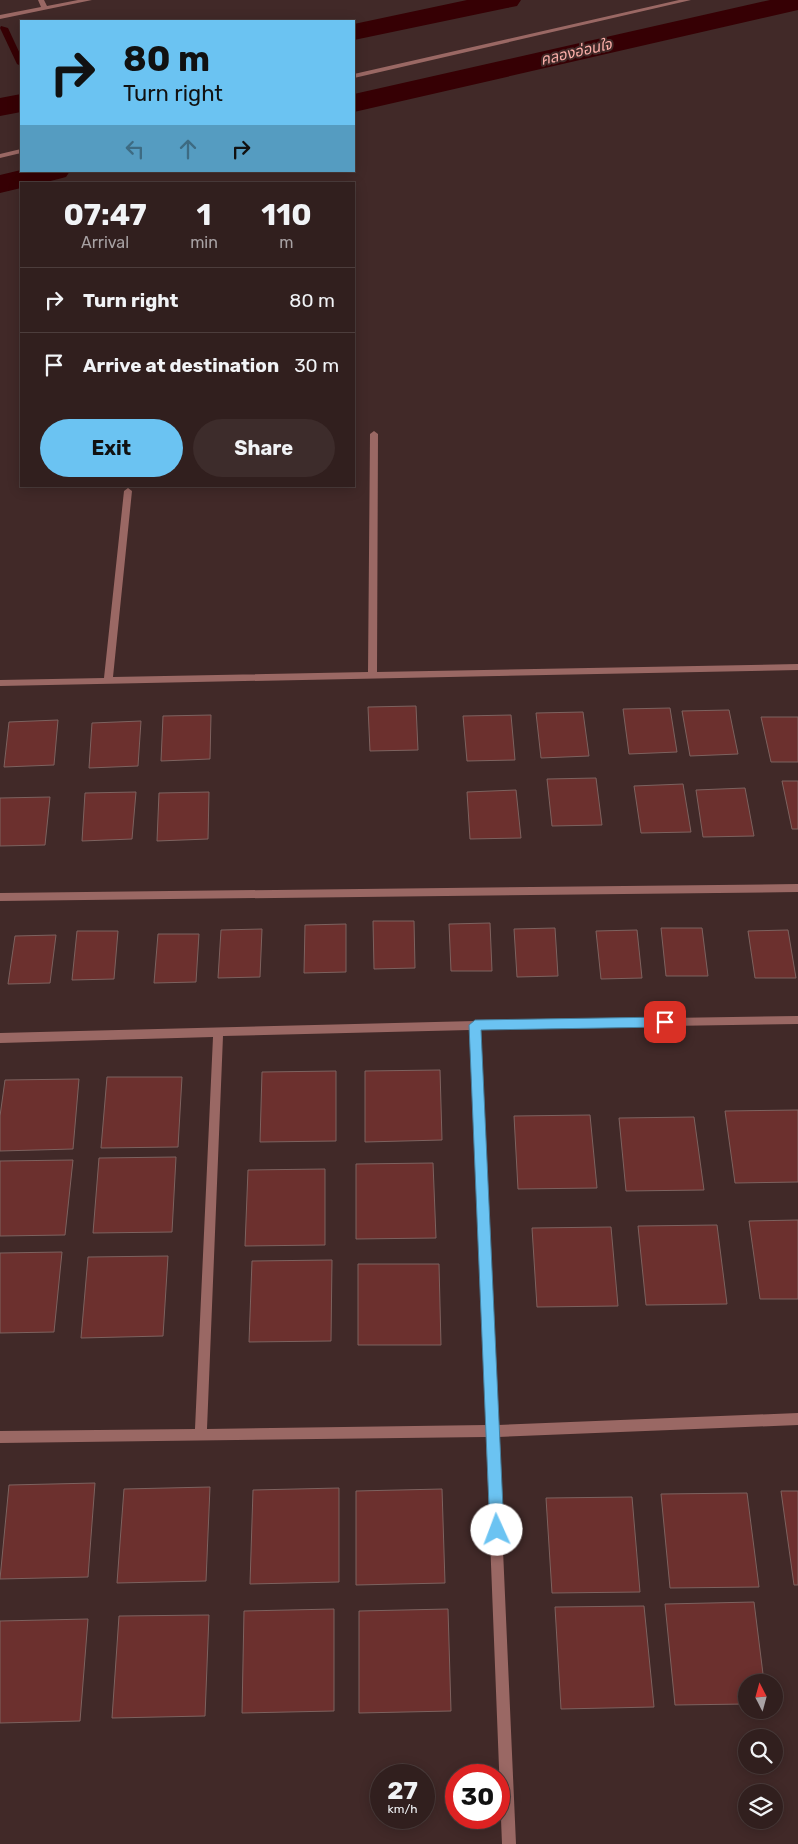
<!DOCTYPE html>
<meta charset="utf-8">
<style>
body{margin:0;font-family:Rubik,"Noto Sans Thai",sans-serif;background:#3d2c2b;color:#f1f3f6;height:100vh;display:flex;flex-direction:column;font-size:19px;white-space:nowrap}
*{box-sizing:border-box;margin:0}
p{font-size:16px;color:#a8a2a4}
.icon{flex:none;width:28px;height:28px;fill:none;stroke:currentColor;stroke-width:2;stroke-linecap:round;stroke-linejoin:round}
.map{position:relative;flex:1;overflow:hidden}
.side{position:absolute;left:20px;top:182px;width:335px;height:305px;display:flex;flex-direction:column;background:#311f1e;border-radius:0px;box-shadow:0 2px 12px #0003,0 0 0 1px #4c3d3c}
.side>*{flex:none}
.top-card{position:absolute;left:20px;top:20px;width:335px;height:152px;border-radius:0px;box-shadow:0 2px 12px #0003,0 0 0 1px #4c3d3c;background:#6bc3f2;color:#111;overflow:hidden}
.needle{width:32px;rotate:354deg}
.fabs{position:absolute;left:738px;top:1674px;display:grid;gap:10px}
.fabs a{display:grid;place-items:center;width:45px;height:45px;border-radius:50%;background:#311f1e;box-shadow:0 2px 12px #0003,0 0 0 1px #4c3d3c;font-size:25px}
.speed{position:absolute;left:370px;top:1764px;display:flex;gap:10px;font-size:25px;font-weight:700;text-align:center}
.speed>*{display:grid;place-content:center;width:65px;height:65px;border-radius:50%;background:#311f1e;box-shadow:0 2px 12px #0003,0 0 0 1px #4c3d3c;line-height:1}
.speed small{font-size:12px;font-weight:400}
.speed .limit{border:8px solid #d22;background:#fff;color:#111}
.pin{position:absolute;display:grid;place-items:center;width:42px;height:42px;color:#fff;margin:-21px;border-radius:10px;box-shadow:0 2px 8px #0006}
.me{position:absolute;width:55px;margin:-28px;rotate:358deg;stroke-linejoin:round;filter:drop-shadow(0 0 4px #0008)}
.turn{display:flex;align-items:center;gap:18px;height:105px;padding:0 20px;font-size:22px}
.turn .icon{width:65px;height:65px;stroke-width:2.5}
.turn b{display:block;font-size:35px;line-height:42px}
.lanes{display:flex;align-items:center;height:48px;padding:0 20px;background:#0003;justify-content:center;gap:25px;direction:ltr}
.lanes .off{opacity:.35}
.eta{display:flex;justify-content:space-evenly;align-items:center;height:85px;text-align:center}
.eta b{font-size:30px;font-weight:700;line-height:35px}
.action{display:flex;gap:10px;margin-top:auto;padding:10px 20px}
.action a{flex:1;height:58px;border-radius:30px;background:#6bc3f2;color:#111;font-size:20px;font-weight:700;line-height:58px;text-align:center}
.action a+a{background:#3d2c2b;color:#f1f3f6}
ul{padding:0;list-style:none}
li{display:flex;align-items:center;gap:15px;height:65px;padding:0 20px;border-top:1px solid #4c3d3c}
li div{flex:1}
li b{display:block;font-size:19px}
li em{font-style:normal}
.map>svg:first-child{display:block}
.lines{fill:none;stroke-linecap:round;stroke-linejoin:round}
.stream{fill:#360004;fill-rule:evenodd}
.canal{fill:#360004;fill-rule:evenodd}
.building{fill:#6c302e;stroke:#7d625f}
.service{fill:#9a6864;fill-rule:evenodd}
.minor{fill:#9a6864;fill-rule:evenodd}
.route{fill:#6bc3f2;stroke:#467f9d}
.labels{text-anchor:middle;stroke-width:4;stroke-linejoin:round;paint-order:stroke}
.far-water-label{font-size:15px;font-style:italic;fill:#fcafa9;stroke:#412928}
</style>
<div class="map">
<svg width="798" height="1844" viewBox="0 0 798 1844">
<rect width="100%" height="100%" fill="#412928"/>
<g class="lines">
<!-- stream -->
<path class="stream" d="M1,26L8,28L21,56V66L17,64L0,28Z"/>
<!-- canal -->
<path class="canal" d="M467,0H521L517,6L507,8L354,40V24Z
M770,0H798V10L354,112V94Z
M21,94V112L0,116V98Z
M21,170V171H70L66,177L39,184H21V188L0,193V175Z"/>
</g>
<!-- building -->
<path class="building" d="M416,706L418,750L370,751L368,707Z
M670,708L677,752L629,754L623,709Z
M729,710L738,754L690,756L682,711Z
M583,712L589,756L541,758L536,713Z
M211,715L210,759L161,761L163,716Z
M511,715L515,760L467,761L463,716Z
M761,717H798V762H771Z
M58,720L54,765L4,767L9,722Z
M141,721L138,766L89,768L92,723Z
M596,778L602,825L552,826L547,779Z
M782,781H798V829H792Z
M683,784L691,832L641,833L634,786Z
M745,788L754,836L703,837L696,790Z
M516,790L521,838L470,839L467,792Z
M136,792L132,839L82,841L85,793Z
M209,792L208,839L157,841L159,793Z
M50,797L45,845L0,846V798Z
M373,921H414L415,968L374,969Z
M490,923L492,971H451L449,924Z
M346,924V972L304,973L305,925Z
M555,928L558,976L517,977L514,929Z
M661,928H702L708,976H666Z
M262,929L260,977L218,978L221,930Z
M637,930L642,978L601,979L596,931Z
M788,930L796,978H755L748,931Z
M77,931H118L114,979L72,980Z
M158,934H199L196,982L154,983Z
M56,935L50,983L8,984L15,936Z
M440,1070L442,1140L365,1142V1071Z
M336,1071V1141L260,1142L262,1072Z
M107,1077H182L178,1147L101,1148Z
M79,1079L73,1149L0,1151V1116L5,1080Z
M798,1110V1182L735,1183L725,1111Z
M590,1115L597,1188L518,1189L514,1116Z
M694,1117L704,1190L626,1191L619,1118Z
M176,1157L172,1232L93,1233L99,1158Z
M73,1160L65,1235L0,1236V1161Z
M433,1163L436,1238L356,1239V1164Z
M325,1169V1245L245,1246L248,1170Z
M798,1220V1299H760L749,1221Z
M717,1225L727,1304L646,1305L638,1226Z
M611,1227L618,1306L537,1307L532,1228Z
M62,1252L54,1332L0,1333V1253Z
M168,1256L163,1336L81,1338L88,1257Z
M332,1260L331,1341L249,1342L252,1261Z
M358,1264H439L441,1345H358Z
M95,1483L88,1577L0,1579L9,1485Z
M210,1487L206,1581L117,1583L124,1489Z
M339,1488V1582L250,1584L253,1490Z
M442,1489L445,1583L356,1585V1491Z
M781,1491H798V1585H794Z
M747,1493L759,1587L670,1588L661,1494Z
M632,1497L640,1592L552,1593L546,1498Z
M754,1602L764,1682H746V1704L675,1705L665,1604Z
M644,1606L654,1707L561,1709L555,1607Z
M334,1609V1711L242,1713L244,1611Z
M448,1609L451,1711L359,1713V1611Z
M209,1615L205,1716L112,1718L119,1616Z
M88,1619L80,1721L0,1723V1621Z"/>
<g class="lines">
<!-- service -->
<path class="service" d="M38,0H44L47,6L78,0H92L0,19V15L41,7Z
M679,0H691L354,78V74Z
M21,149V153L0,158V154Z"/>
<!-- minor -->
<path class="minor" d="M374,431L378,434L377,672L798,664V670L0,686V680L104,678L124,491L128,488L132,491L113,677L368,672L370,434Z
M798,884V892L0,901V893Z
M798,1016V1024L480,1029L498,1425L798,1413V1425L498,1437L516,1844H502L486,1437L0,1443V1431L195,1429L213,1037L0,1043V1033L475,1021ZM470,1030L486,1425L207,1429L223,1036Z"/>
</g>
<!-- route -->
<path class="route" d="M665,1017L671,1022L665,1027L481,1030L504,1530L502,1534L497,1537L492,1534L490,1530L469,1025L475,1020Z"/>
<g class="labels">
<!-- far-water labels -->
<g class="far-water-label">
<text transform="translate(576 52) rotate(-13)" y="5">คลองอ่อนใจ</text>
</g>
</g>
</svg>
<div class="fabs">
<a><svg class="needle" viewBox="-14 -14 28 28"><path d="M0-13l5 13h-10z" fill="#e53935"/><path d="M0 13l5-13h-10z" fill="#a8a2a4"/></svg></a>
<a><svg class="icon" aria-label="search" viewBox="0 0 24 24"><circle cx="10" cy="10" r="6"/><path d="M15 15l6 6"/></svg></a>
<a><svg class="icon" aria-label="layers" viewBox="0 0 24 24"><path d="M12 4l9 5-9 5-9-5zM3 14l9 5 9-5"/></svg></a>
</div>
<div class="speed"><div>27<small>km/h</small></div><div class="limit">30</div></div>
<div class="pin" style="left:665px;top:1022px;background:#d93025"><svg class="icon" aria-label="arrive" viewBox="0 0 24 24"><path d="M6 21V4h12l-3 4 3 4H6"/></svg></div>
<svg class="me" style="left:497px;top:1530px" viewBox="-20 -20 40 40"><circle r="19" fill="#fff"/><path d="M0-13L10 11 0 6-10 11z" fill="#6bc3f2"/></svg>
<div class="top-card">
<div class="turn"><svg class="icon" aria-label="right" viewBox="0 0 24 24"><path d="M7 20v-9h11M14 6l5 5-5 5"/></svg><div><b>80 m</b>Turn right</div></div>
<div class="lanes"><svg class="icon off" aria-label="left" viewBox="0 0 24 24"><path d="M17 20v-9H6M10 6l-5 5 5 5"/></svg><svg class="icon off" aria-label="ahead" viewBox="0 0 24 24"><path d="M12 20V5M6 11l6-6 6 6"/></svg><svg class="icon" aria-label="right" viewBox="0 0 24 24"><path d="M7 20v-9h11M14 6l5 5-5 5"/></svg></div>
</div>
<section class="side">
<div class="eta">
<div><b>07:47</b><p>Arrival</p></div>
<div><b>1</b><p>min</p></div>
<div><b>110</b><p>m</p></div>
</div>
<ul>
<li><svg class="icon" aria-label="right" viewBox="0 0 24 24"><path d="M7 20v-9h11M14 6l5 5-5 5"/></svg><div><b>Turn right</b></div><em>80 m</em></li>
<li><svg class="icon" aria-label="arrive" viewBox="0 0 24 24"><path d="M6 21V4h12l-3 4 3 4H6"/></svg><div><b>Arrive at destination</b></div><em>30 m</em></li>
</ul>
<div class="action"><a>Exit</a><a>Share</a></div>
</section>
</div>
